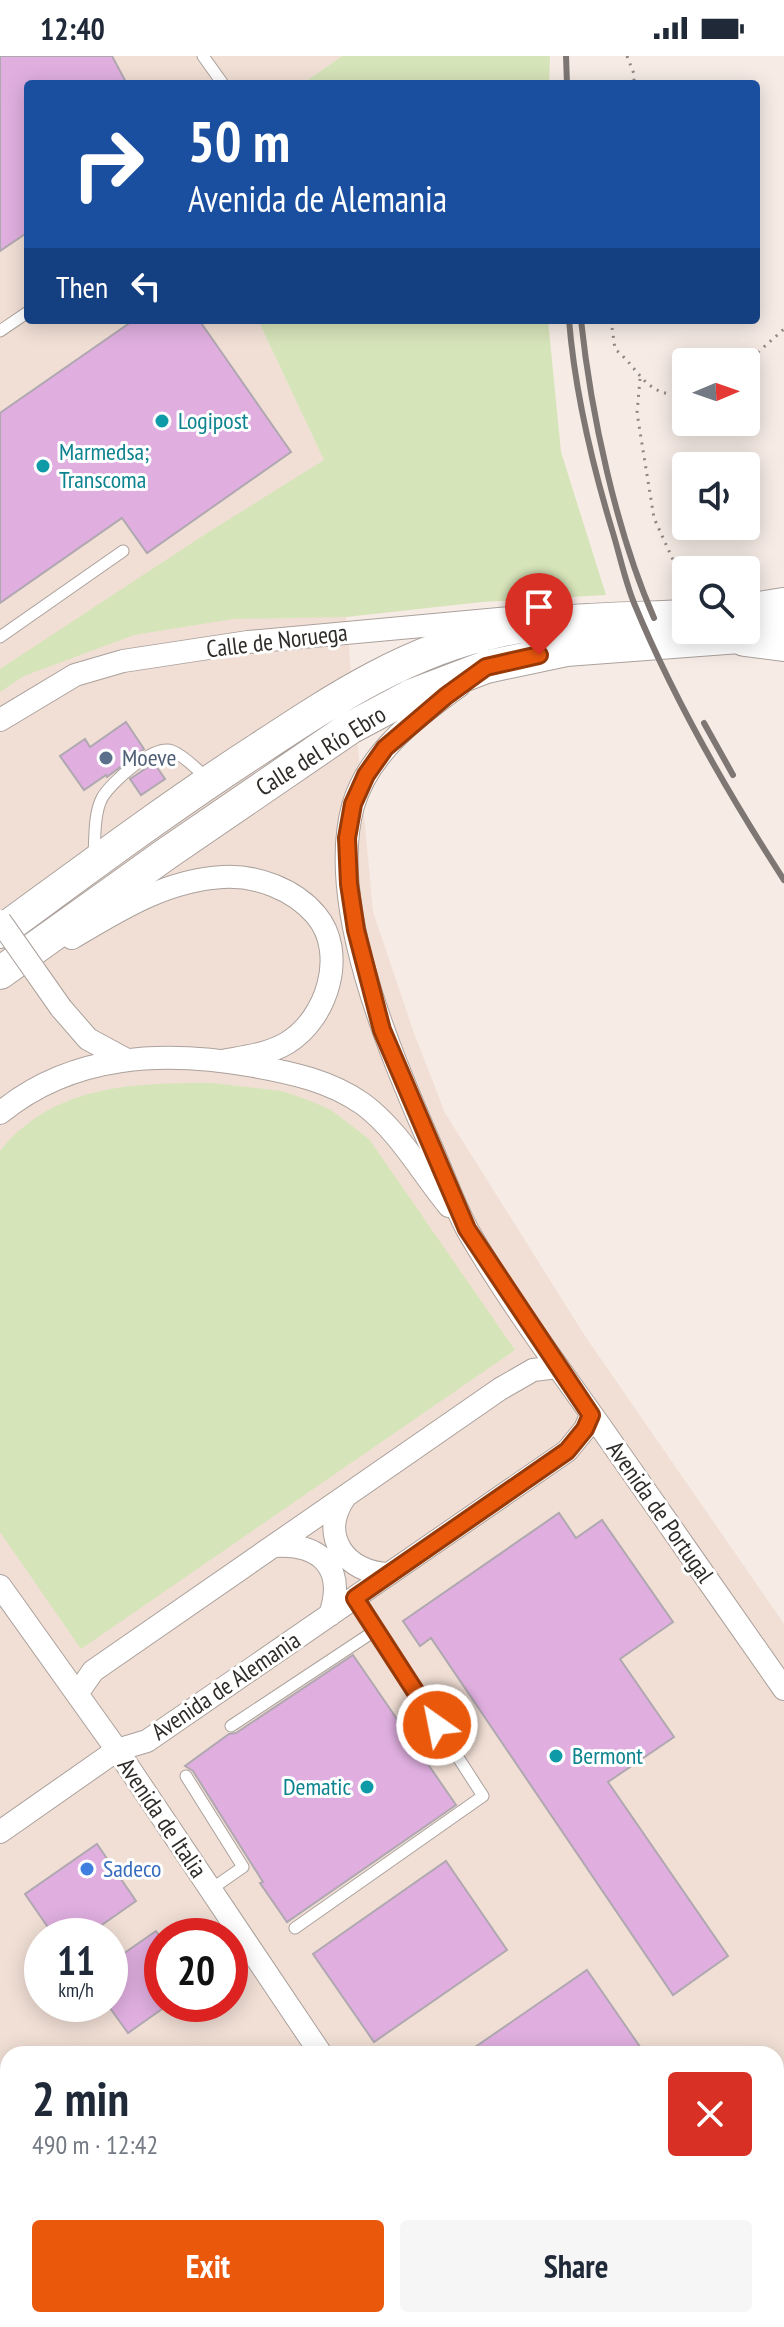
<!DOCTYPE html>
<meta charset="utf-8">
<style>
body{margin:0;font-family:"PT Sans Narrow",sans-serif;background:#f6f6f7;color:#1f2937;height:100vh;display:flex;flex-direction:column;font-size:30px;white-space:nowrap}
*{box-sizing:border-box;margin:0}
p{font-size:26px;color:#747a83}
.icon{flex:none;width:44px;height:44px;fill:none;stroke:currentColor;stroke-width:2;stroke-linecap:round;stroke-linejoin:round}
.map{position:relative;flex:1;overflow:hidden}
.sheet{position:absolute;left:0px;top:1990px;width:784px;height:282px;display:flex;flex-direction:column;background:#fff;border-radius:24px 24px 0 0;box-shadow:0 4px 20px #0003}
.sheet>*{flex:none}
.top-card{position:absolute;left:24px;top:24px;width:736px;height:244px;border-radius:8px;box-shadow:0 4px 20px #0003;background:#1a4fa0;color:#fff;overflow:hidden}
.needle{width:52px;rotate:88deg}
.fabs{position:absolute;left:672px;top:292px;display:grid;gap:16px}
.fabs a{display:grid;place-items:center;width:88px;height:88px;border-radius:8px;background:#fff;box-shadow:0 4px 20px #0003;font-size:40px}
.speed{position:absolute;left:24px;top:1862px;display:flex;gap:16px;font-size:40px;font-weight:700;text-align:center}
.speed>*{display:grid;place-content:center;width:104px;height:104px;border-radius:50%;background:#fff;box-shadow:0 4px 20px #0003;line-height:1}
.speed small{font-size:20px;font-weight:400}
.speed .limit{border:12px solid #d22;background:#fff;color:#111}
.pin{position:absolute;display:grid;place-items:center;width:68px;height:68px;color:#fff;margin:-82px -34px;border-radius:50% 50% 50% 0;rotate:-45deg;box-shadow:0 0 8px #0007}
.pin .icon{rotate:45deg}
.me{position:absolute;width:88px;margin:-44px;rotate:327deg;stroke-linejoin:round;filter:drop-shadow(0 0 6px #0008)}
.turn{display:flex;align-items:center;gap:28px;height:168px;padding:0 32px;font-size:36px}
.turn .icon{width:104px;height:104px;stroke-width:2.5}
.turn b{display:block;font-size:56px;line-height:68px}
.then{display:flex;align-items:center;height:76px;padding:0 32px;background:#0003;gap:16px;font-size:30px}
.round{display:grid;place-items:center;flex:none;width:84px;height:84px;border-radius:8px;background:#f6f6f7}
.overview{display:flex;align-items:center;justify-content:space-between;height:136px;padding:0 32px}
h1{font-size:48px;font-weight:700;line-height:60px}
.primary-button{display:flex;gap:16px;margin-top:auto;padding:16px 32px}
.primary-button a{flex:1;height:92px;border-radius:8px;background:#ea580c;color:#fff;font-size:32px;font-weight:700;line-height:92px;text-align:center}
.primary-button a+a{background:#f6f6f7;color:#1f2937}
.status{display:flex;justify-content:space-between;align-items:center;height:56px;padding:0 40px;background:#fff;direction:ltr}
.status svg{height:22px;fill:currentColor}
.map>svg:first-child{display:block}
.built{fill:#f1dfd5;fill-rule:evenodd}
.green{fill:#d6e4b9}
.building{fill:#e0afe0;stroke:#b0a8b0;stroke-width:2}
.lines{fill:none;stroke-linecap:round;stroke-linejoin:round}
.service-casing{stroke:#aba19c;stroke-width:13}
.minor-casing{stroke:#aba19c;stroke-width:24}
.secondary-casing{stroke:#aba19c;stroke-width:34}
.motorway-casing{stroke:#aba19c;stroke-width:42}
.path{stroke:#8e8782;stroke-width:3;stroke-dasharray:2 6;stroke-linecap:butt}
.service{stroke:#fff;stroke-width:11}
.minor{stroke:#fff;stroke-width:22}
.secondary{stroke:#fff;stroke-width:32}
.motorway{stroke:#fff;stroke-width:40}
.rail{stroke:#7d7672;stroke-width:6}
.minor-bridge-casing{stroke:#aba19c;stroke-width:24;stroke-linecap:butt}
.minor-bridge{stroke:#fff;stroke-width:22}
.route-casing{stroke:#983908;stroke-width:20}
.route{stroke:#ea580c;stroke-width:14}
.culture-dot{fill:#0f9aa8;stroke:#fff;stroke-width:3}
.service-dot{fill:#5c6f8a;stroke:#fff;stroke-width:3}
.shop-dot{fill:#3f7fe0;stroke:#fff;stroke-width:3}
.labels{text-anchor:middle;stroke-width:6;stroke-linejoin:round;paint-order:stroke}
.culture-label{font-size:24px;fill:#0d838f;stroke:#fff;text-anchor:start}
.street-label{font-size:24px;fill:#2f2b28;stroke:#fff}
.service-label{font-size:24px;fill:#4e5e75;stroke:#fff;text-anchor:start}
.shop-label{font-size:24px;fill:#366cbe;stroke:#fff;text-anchor:start}
</style>
<div class="status"><b>12:40</b><svg viewBox="0 0 49 12"><path d="M0 12V9h3v3zM5 12V6h3v6zM10 12V3h3v9zM15 12V0h3v12zM26 1h20v11H26zM47 4h2v5h-2z"/></svg></div>
<div class="map">
<svg width="784" height="2271" viewBox="0 0 784 2271">
<rect width="100%" height="100%" fill="#f6ebe5"/>
<!-- built -->
<path class="built" d="M0,0H342L302,28H28V264H258L324,404L346,561L373,856L414,977L445,1057L585,1280L784,1568V2240L776,2224V1998H8V2264H519L508,2271H0ZM42,1880H110V1948H42ZM162,1880H230V1948H162Z"/>
<!-- green -->
<path class="green" d="M342,0H550L549,28H302Z
M258,264H548L561,396L606,539L482,546L346,561L233,563L134,579L24,620L0,636V613L204,479L324,404Z
M212,1027L282,1035L308,1044L331,1054L369,1083L515,1294L81,1593L0,1476V1095C54,1028 134,1027 212,1027Z"/>
<!-- building -->
<path class="building" d="M0,0H112L127,28H28V176L0,195Z
M134,264H199L291,396L147,497L122,462L0,547V357Z
M126,666L144,693L107,721L106,719L84,734L60,700L85,683L90,691Z
M154,707L165,723L141,739L130,723Z
M559,1457L576,1482L602,1464L673,1566L620,1603L674,1681L608,1726L728,1900L673,1939L431,1582L420,1590L403,1565Z
M353,1599L456,1749L287,1866L260,1827L263,1826L193,1715L185,1710L229,1678L236,1677Z
M97,1788L136,1845L86,1880H54L25,1838Z
M446,1805L507,1894L374,1986L313,1898Z
M156,1875L162,1883V1953L128,1977L110,1952V1907Z
M587,1914L645,1998H465Z"/>
<g class="lines">
<defs>
<path id="service" d="M203,0L223,28
M0,275L28,256
M0,581L123,495
M94,799C95,782 94,757 102,742C111,726 154,688 172,695C185,700 196,713 207,722
M231,1670L376,1574
M186,1720L243,1811L210,1834
M295,1872L483,1740L355,1542"/>
<path id="minor" d="M459,630C417,660 368,697 353,750C326,849 390,996 429,1086C442,1115 453,1147 468,1175C507,1242 555,1307 600,1370C661,1458 723,1545 784,1633
M0,664L75,619L123,605L248,586L510,562
M72,882C119,854 166,824 223,821C256,819 294,833 316,859C348,897 327,963 287,987C269,998 244,1001 223,1005
M61,952L88,983L125,1003
M0,1057C73,997 165,994 254,1010C293,1017 330,1025 363,1048C399,1075 421,1116 449,1150
M345,1441C318,1480 346,1517 389,1518
M274,1490C321,1487 346,1512 330,1559
M0,1530L117,1694L321,1998
M77,1638L93,1615L500,1333L533,1314L558,1311
M0,1776L117,1694L147,1685L567,1395L585,1373L591,1359
M776,2048L784,2043
M776,2181L784,2188"/>
<path id="secondary" d="M0,876C85,814 169,751 257,694C333,644 408,594 499,575C560,562 624,563 686,560
M0,917L166,798L350,672L410,640L486,611L566,594L768,579"/>
<path id="motorway" d="M746,558L784,552
M745,580L784,585"/>
</defs>
<!-- service casing -->
<use href="#service" class="service-casing"/>
<!-- minor casing -->
<use href="#minor" class="minor-casing"/>
<!-- secondary casing -->
<use href="#secondary" class="secondary-casing"/>
<!-- motorway casing -->
<use href="#motorway" class="motorway-casing"/>
<!-- path -->
<path class="path" d="M627,0L634,18V28
M611,264L615,293C641,314 644,341 686,339
M746,307L784,273
M640,323L637,357L654,462L679,517
M776,2227L784,2222
M706,2271L717,2264"/>
<!-- service -->
<use href="#service" class="service"/>
<!-- minor -->
<use href="#minor" class="minor"/>
<!-- secondary -->
<use href="#secondary" class="secondary"/>
<!-- motorway -->
<use href="#motorway" class="motorway"/>
<!-- rail -->
<path class="rail" d="M566,0L567,28
M569,264C575,337 592,408 613,477C620,500 625,525 634,547C674,644 727,736 784,824
M581,264C591,358 616,475 654,562
M704,667L733,719"/>
<defs>
<path id="minor-bridge" d="M0,865L61,952"/>
</defs>
<!-- minor-bridge casing -->
<use href="#minor-bridge" class="minor-bridge-casing"/>
<!-- minor-bridge -->
<use href="#minor-bridge" class="minor-bridge"/>
</g>
<g class="lines">
<defs>
<path id="route" d="M437,1669L355,1542L567,1395L585,1373L591,1359L467,1173L382,974L356,874L349,828L347,782L353,748L366,719L385,692L446,640L486,611L539,599"/>
</defs>
<!-- route casing -->
<use href="#route" class="route-casing"/>
<!-- route -->
<use href="#route" class="route"/>
</g>
<!-- markers -->
<g class="culture-dot">
<circle cx="162" cy="365" r="8"/>
<circle cx="43" cy="410" r="8"/>
<circle cx="556" cy="1700" r="8"/>
<circle cx="367" cy="1731" r="8"/>
</g>
<circle class="service-dot" cx="106" cy="702" r="8"/>
<circle class="shop-dot" cx="87" cy="1813" r="8"/>
<g class="labels">
<!-- culture labels -->
<g class="culture-label">
<text x="178" y="373">Logipost</text>
<text x="59" y="404">Marmedsa;<tspan x="59" dy="28">Transcoma</tspan></text>
<text x="572" y="1708">Bermont</text>
<text x="351" y="1739" text-anchor="end">Dematic</text>
</g>
<!-- street labels -->
<g class="street-label">
<text transform="translate(277 585) rotate(-7)" y="8">Calle de Noruega</text>
<text transform="translate(321 695) rotate(-32)" y="8">Calle del Río Ebro</text>
<text transform="translate(660 1456) rotate(55)" y="8">Avenida de Portugal</text>
<text transform="translate(226 1630) rotate(-34)" y="8">Avenida de Alemania</text>
<text transform="translate(162 1762) rotate(56)" y="8">Avenida de Italia</text>
</g>
<!-- service labels -->
<g class="service-label">
<text x="122" y="710">Moeve</text>
</g>
<!-- shop labels -->
<g class="shop-label">
<text x="103" y="1821">Sadeco</text>
</g>
</g>
</svg>
<div class="fabs">
<a><svg class="needle" viewBox="-14 -14 28 28"><path d="M0-13l5 13h-10z" fill="#e53935"/><path d="M0 13l5-13h-10z" fill="#747a83"/></svg></a>
<a><svg class="icon" aria-label="sound" viewBox="0 0 24 24"><path d="M4 9h4l5-4v14l-5-4H4zM17 9q2 3 0 6"/></svg></a>
<a><svg class="icon" aria-label="search" viewBox="0 0 24 24"><circle cx="10" cy="10" r="6"/><path d="M15 15l6 6"/></svg></a>
</div>
<div class="speed"><div>11<small>km/h</small></div><div class="limit">20</div></div>
<div class="pin" style="left:539px;top:599px;background:#d93025"><svg class="icon" aria-label="arrive" viewBox="0 0 24 24"><path d="M6 21V4h12l-3 4 3 4H6"/></svg></div>
<svg class="me" style="left:437px;top:1669px" viewBox="-20 -20 40 40"><circle r="17" fill="#ea580c" stroke="#fff" stroke-width="3"/><path d="M0-11L8 9 0 5-8 9z" fill="#fff"/></svg>
<div class="top-card">
<div class="turn"><svg class="icon" aria-label="right" viewBox="0 0 24 24"><path d="M7 20v-9h11M14 6l5 5-5 5"/></svg><div><b>50 m</b>Avenida de Alemania</div></div>
<div class="then">Then<svg class="icon" aria-label="left" viewBox="0 0 24 24"><path d="M17 20v-9H6M10 6l-5 5 5 5"/></svg></div>
</div>
<section class="sheet">
<div class="overview"><div><h1>2 min</h1><p>490 m · 12:42</p></div><a class="round" style="background:#d93025;color:#fff"><svg class="icon" aria-label="close" viewBox="0 0 24 24"><path d="M6 6l12 12M18 6L6 18"/></svg></a></div>
<div class="primary-button"><a>Exit</a><a>Share</a></div>
</section>
</div>
